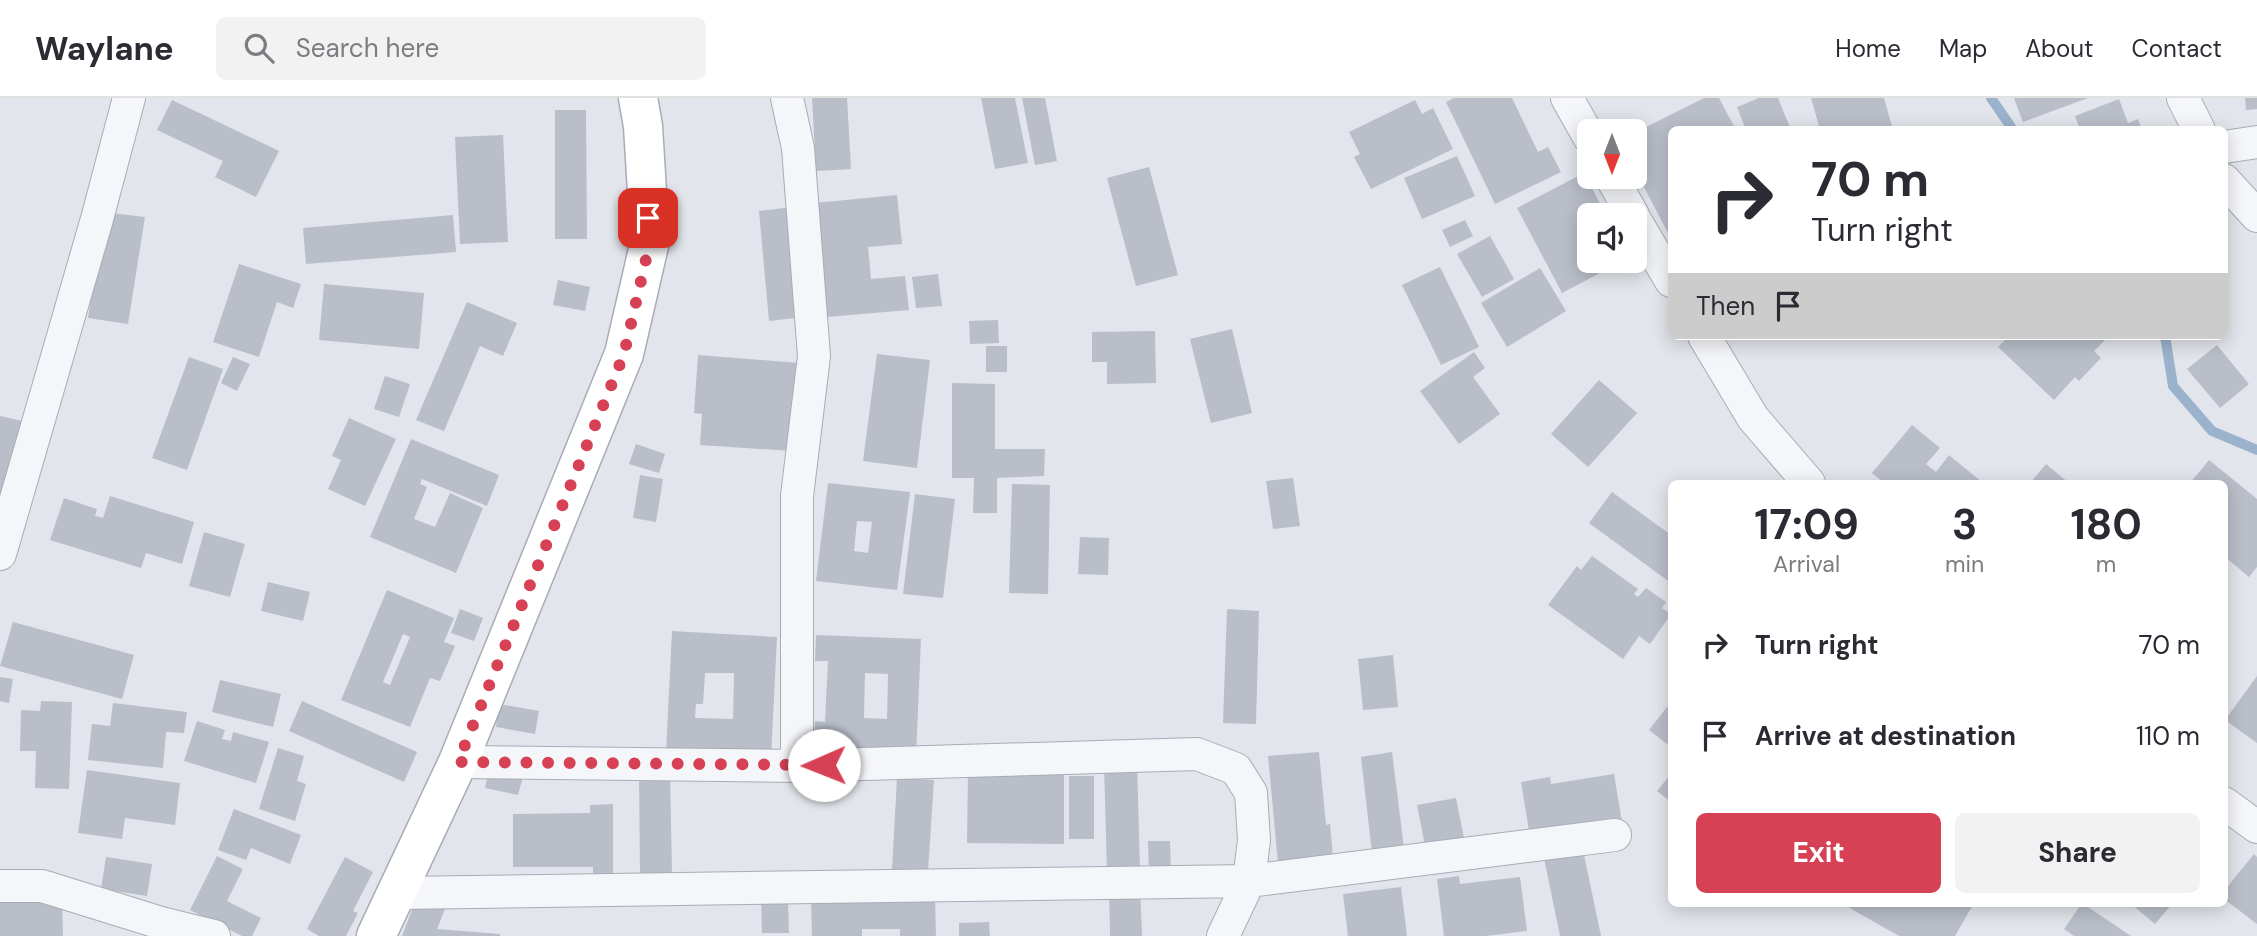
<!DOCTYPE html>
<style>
body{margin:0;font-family:"DM Sans",sans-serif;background:#f2f2f3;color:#2b2b33;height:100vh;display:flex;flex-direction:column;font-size:26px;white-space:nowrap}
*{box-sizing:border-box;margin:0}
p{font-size:23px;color:#7c7c81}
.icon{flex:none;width:38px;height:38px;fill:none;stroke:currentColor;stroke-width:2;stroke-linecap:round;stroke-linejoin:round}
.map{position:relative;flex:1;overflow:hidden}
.details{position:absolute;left:1668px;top:382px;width:560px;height:427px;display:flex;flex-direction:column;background:#fff;border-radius:10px;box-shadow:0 4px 18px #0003}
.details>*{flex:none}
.guide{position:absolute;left:1668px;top:28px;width:560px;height:214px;border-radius:10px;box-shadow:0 4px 18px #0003;background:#fff;color:#2b2b33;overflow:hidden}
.needle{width:46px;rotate:180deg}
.fabs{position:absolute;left:1577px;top:21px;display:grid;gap:14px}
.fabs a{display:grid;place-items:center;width:70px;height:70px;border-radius:10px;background:#fff;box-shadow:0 4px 18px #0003;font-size:35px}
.pin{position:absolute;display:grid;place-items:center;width:60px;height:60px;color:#fff;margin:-30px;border-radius:14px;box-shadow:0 4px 10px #0006}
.me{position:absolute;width:77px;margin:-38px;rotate:269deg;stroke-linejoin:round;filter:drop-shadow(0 0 5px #0008)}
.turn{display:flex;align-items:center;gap:24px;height:147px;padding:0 28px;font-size:32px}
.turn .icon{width:91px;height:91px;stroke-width:2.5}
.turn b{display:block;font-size:49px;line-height:60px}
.then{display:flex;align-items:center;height:66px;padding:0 28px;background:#0003;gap:14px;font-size:26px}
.eta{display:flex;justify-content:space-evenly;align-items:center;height:119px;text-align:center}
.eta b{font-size:42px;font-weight:700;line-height:49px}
.button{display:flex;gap:14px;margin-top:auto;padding:14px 28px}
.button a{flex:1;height:80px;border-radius:10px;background:#d64155;color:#fff;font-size:28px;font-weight:700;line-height:80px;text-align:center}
.button a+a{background:#f2f2f3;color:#2b2b33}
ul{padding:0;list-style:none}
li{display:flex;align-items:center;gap:21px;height:91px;padding:0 28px}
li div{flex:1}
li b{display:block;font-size:26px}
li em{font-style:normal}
header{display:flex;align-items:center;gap:42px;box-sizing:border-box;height:98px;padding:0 35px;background:#fff;border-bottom:2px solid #e1e1e2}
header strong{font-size:33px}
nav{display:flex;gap:38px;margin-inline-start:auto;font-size:24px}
.search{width:490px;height:63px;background:#f2f2f3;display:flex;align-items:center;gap:18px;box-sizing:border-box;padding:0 24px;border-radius:10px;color:#7c7c81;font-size:26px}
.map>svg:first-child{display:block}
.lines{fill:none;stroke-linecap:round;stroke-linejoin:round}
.stream{stroke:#9bb2cd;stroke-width:10}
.building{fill:#b9bec9;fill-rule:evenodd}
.street-casing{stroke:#a7acb6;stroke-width:34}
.secondary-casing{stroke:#a7acb6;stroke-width:41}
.street{stroke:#f5f6f9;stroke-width:32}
.secondary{stroke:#fff;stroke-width:38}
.route{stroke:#d64155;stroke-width:12;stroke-dasharray:0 21.6}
</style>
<header>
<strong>Waylane</strong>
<div class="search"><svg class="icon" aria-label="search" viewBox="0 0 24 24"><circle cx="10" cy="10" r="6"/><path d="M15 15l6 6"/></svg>Search here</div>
<nav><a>Home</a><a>Map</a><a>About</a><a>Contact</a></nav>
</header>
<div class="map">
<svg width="2257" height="838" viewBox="0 0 2257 838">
<rect width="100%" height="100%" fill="#e2e5eb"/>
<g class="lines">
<!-- stream -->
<path class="stream" d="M1991,0L2013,32
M2165,238L2173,288L2212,333L2257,352"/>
</g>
<!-- building -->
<path class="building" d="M812,0H847L851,71L816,73Z
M981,0H1015L1028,65L995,71Z
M1022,0H1045L1057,63L1035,67Z
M1454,0H1512L1538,54L1548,49L1561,74L1495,106L1446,4Z
M1704,0H1719L1736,32H1671V136L1669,137L1634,70V35Z
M1759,0H1778L1791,32H1746L1737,9Z
M1811,0H1884L1893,32H1820Z
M2014,0H2088L2023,24Z
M2245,0H2257V11L2246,12Z
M2119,1L2128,25L2138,21L2142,32H2080L2075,18Z
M172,2L279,53L256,99L215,79L223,63L157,32Z
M1415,2L1422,16L1433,10L1453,51L1371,91L1354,59L1360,56L1349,34Z
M555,12H586L587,141H555Z
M503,37L508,144L460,146L455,39Z
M1457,58L1475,98L1422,121L1404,80Z
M1149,69L1178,177L1136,188L1107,80Z
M1584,75L1605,115L1601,117H1589V163H1618L1619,165L1562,195L1517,110Z
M897,97L902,146L868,149L871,181L905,178L909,212L827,219L815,105Z
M792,109L803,219L769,223L759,113Z
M103,114L145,119L128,226L88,220Z
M453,117L456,154L306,166L303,130Z
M1465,122L1473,138L1450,149L1442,132Z
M1490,138L1514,181L1482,199L1457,156Z
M239,166L301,186L293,210L277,204L259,259L213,244Z
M1440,169L1479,249L1441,267L1402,187Z
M1540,170L1566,213L1507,249L1481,205Z
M938,176L942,208L916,210L912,179Z
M558,182L590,189L585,213L553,207Z
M324,186L424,195L419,251L319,242Z
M467,204L517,225L503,258L480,248L444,333L416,322Z
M998,222L999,245L970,246L969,223Z
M1232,231L1252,315L1211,325L1190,241Z
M1155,233L1156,285L1107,286V264H1092V234Z
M2009,238H2109L2094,253L2101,260L2079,283L2075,279L2054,302L1998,249Z
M2217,247L2249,286L2220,310L2187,271Z
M986,248H1007V274H986Z
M1474,254L1485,270L1473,279L1500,316L1459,346L1420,293Z
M877,256L930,262L917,370L863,363Z
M698,257L800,265L793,353L700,347L702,316L694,315Z
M189,259L223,271L187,372L152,360Z
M233,259L250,266L237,293L221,285Z
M385,278L410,286L399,319L374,311Z
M1599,282L1637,315L1588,369L1551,336Z
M952,285L995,286V351H1045L1044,378L997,380V415H973L974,380H952Z
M0,318L27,324L0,424Z
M349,320L396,341L365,408L328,391L341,362L332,358Z
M1912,327L1940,350L1926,366L1936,374L1949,357L1983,385H1884L1872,375Z
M411,341L499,377L487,408L422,381L420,386L427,389L414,421L435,429L450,395L483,410L456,475L370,439Z
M636,346L665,356L659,375L629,366Z
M2209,362L2257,401V469L2249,479L2224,458V385H2190Z
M2046,366L2069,385H2030Z
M640,377L663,381L656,424L633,420Z
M1293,380L1300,428L1273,431L1266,383Z
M828,385L910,394L897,492L816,483ZM857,423L872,424L868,455L854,453Z
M1012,386L1050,387L1048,496L1009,495Z
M1612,394L1671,437V485L1589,425Z
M915,396L955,401L943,500L903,496Z
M110,398L194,424L182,466L146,455L141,470L50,442L64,400L97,411L95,418L103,420Z
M204,434L245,446L230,499L189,488Z
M1080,439L1109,440L1108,477L1078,476Z
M1592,458L1638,491L1634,496L1638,499L1646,490L1666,504L1662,510L1671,516L1650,546L1639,538L1623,561L1548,507L1577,468L1581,472Z
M268,484L310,494L303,523L261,513Z
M387,492L454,520L444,544L455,548L440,583L430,580L410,629L341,602ZM403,536L410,539L390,587L383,584Z
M460,511L483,520L474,543L451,535Z
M1227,511L1259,513L1256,626L1223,625Z
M13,524L134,557L122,601L0,568Z
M672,533L777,539L771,660L666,655ZM705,575H734L733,621L695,620L696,606H703Z
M816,537L921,541L916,659L814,654L815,623L825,624L828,563H815ZM865,575L888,576L887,621L864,620Z
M1393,557L1398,609L1363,612L1358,561Z
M2257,578V645L2225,622Z
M0,579L13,581L9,605L0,603Z
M220,582L281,596L273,629L212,614Z
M41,603L72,604L69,691L35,690L36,653H20L21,612L40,613Z
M302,603L417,654L404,684L289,633Z
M113,605L187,614L184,635L166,634L163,670L88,662L92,626L110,628Z
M499,606L539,613L535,636L496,629Z
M1667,609L1671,612V649L1649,632Z
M197,623L225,632L222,641L231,643L233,634L269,644L256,685L184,663Z
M278,650L304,658L297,683L306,686L295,723L259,711Z
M1319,654L1326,727L1330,726L1333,760L1278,765L1268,658Z
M1392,654L1404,750L1372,755L1361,659Z
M1137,664L1140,772L1107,773L1104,666Z
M490,668L524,675L518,697L485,690Z
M968,671H1064V746L967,745Z
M87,672L180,685L175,727L125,720L122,741L78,735Z
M639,675H670L672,776L640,777Z
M1614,676L1622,724L1530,739L1521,684L1550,679L1551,686Z
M1671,676V704L1657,693Z
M1069,678H1094V741H1069Z
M897,680L934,682L928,773L892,771Z
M1456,700L1465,745L1426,753L1417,707Z
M613,706V779H593V769H513V716L590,715V707Z
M234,711L301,737L290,766L251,750L246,762L218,752Z
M1148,743H1170L1171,776H1149Z
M1583,752L1601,838H1560L1544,760Z
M2254,756L2257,759V826L2224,801V793Z
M217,758L243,771L227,803L261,820L252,838H242L190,812Z
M106,759L152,766L147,798L101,791Z
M345,759L373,774L353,813L358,815L346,838H319L307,831Z
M1459,778L1460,786L1520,779L1527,833L1486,838H1444L1437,781Z
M1140,788L1142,838H1110L1109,790Z
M1401,789L1407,838H1348L1343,796Z
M62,798L63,838H0V800Z
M935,798L936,838H900V831H862V838H812L811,801Z
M416,801L445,811L437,831L500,836V838H402Z
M761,802H788L789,835H762Z
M1841,805H1974L1955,838H1899Z
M2082,805L2131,838H2074L2064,831Z
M2130,805H2173L2155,826Z
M989,824L990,838H959V825Z"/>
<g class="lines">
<defs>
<path id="street" d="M787,0L798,50L814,258L797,398V668
M1567,0L1589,39
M2183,0L2199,32
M2224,49L2257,44
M1611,79L1633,117
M2224,82L2257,118
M1634,120L1671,183
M1704,238L1753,320L1809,385
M0,456L97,121L129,0
M458,664L797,668L1197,656L1236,671L1251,695L1254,742L1249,783L1223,838
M2224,705L2257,729
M0,788H42L161,825L214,838
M397,795L1249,783L1615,737"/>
<path id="secondary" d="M376,838L458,664L624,256L650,143L643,28L638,0"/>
</defs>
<!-- street casing -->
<use href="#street" class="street-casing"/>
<!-- secondary casing -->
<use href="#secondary" class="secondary-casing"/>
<!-- street -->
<use href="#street" class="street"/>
<!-- secondary -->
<use href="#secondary" class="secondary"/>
</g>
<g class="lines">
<!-- route -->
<path class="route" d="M648,120L650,144L624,256L458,664L824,667"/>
</g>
</svg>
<div class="fabs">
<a><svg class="needle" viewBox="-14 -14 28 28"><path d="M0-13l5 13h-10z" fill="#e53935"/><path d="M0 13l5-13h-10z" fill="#7c7c81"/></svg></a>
<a><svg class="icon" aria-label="sound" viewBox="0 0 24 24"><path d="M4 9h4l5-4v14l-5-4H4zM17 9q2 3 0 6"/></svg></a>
</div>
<div class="pin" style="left:648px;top:120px;background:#d93025"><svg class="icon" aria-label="arrive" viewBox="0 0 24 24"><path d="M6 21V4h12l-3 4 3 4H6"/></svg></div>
<svg class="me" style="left:824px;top:667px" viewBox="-20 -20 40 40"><circle r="19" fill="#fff"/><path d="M0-13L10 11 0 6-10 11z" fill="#d64155"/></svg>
<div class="guide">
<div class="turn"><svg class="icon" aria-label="right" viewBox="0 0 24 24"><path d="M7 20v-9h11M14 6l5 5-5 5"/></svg><div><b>70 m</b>Turn right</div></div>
<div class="then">Then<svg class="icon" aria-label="arrive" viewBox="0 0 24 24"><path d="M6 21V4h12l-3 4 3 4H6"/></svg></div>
</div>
<section class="details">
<div class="eta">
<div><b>17:09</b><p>Arrival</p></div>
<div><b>3</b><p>min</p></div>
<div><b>180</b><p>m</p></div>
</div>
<ul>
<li><svg class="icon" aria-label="right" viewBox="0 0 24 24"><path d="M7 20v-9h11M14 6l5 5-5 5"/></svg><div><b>Turn right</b></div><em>70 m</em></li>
<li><svg class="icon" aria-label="arrive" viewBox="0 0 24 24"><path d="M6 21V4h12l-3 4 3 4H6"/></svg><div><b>Arrive at destination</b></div><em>110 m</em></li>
</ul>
<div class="button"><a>Exit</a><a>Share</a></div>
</section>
</div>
